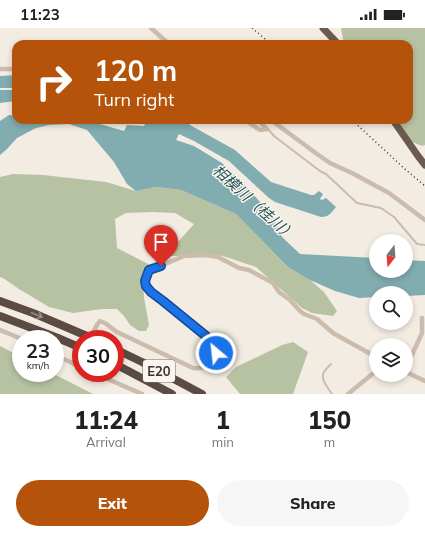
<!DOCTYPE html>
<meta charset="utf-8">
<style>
body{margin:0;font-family:Mulish,"Noto Sans JP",sans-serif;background:#f6f6f6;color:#222;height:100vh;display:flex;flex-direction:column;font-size:15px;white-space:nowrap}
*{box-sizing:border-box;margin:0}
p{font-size:13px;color:#767676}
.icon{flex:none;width:22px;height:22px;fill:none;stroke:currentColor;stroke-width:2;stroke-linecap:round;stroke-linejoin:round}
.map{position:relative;height:366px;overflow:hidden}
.drawer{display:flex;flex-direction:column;background:#fff;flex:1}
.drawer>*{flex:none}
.banner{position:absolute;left:12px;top:12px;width:401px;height:84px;border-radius:12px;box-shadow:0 2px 6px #0003;background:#b45309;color:#fff;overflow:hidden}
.needle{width:26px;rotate:197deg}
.tools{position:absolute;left:369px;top:206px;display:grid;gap:8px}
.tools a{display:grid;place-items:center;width:44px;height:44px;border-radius:50%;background:#fff;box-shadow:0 2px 6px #0003;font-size:20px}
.speed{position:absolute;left:12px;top:302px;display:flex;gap:8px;font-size:20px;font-weight:700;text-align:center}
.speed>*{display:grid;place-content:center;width:52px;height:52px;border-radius:50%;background:#fff;box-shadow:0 2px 6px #0003;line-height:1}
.speed small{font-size:10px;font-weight:400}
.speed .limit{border:6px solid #d22;background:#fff;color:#111}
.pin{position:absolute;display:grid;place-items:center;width:34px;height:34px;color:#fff;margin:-41px -17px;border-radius:50% 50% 50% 0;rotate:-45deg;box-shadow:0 0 4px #0007}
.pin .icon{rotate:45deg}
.me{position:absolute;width:44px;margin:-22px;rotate:332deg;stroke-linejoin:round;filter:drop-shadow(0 0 3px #0008)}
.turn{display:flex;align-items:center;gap:14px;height:84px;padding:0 16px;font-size:18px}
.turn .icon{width:52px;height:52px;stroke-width:2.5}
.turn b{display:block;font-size:28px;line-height:34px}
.eta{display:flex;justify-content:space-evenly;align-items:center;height:68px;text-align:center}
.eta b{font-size:24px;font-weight:800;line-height:28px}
.cta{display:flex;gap:8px;margin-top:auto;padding:8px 16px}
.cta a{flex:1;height:46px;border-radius:24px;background:#b45309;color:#fff;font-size:16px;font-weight:800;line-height:46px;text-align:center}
.cta a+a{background:#f6f6f6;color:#222}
.status{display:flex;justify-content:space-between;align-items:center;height:28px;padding:0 20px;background:#fff;direction:ltr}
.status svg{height:11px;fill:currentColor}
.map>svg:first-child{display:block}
.green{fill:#b6c2a1}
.water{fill:#81acb0}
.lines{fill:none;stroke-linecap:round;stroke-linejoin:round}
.service{stroke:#cbbcad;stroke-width:2}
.minor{stroke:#cbbcad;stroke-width:4.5}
.trunk{stroke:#6b5a50;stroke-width:7}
.motorway{stroke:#5b4b43;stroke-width:8}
.rail{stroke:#3a312c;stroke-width:1.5;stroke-dasharray:1 3;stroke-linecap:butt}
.minor-bridge{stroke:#cbbcad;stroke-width:4.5}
.oneway{stroke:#9b8f87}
.route-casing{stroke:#114b97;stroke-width:10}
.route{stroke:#1a73e8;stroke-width:7}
.labels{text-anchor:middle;stroke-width:3;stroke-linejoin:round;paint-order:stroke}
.shield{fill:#faf5ee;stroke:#746c66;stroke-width:1}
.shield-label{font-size:13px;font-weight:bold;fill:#3a312c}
.water-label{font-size:15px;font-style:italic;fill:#22555b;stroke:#faf5ee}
</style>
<div class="status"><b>11:23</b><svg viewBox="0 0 49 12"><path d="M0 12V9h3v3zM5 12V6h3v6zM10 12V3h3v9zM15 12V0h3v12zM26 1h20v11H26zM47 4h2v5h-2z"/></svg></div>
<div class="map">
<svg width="425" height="366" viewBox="0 0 425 366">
<rect width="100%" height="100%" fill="#f3ece2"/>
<!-- green -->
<path class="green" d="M341,0H425V117L422,118L410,113L395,92H409V16H344Z
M13,146L43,147L106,154L136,163L156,159L181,162L236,186L288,239L310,252L324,264L337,283L333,288L312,285L302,280L256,239L223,228L203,225L179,228H164L162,220L178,214L194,196L175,185L152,184L126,185L115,191L117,220L150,237L143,254L144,270L149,297L146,303H139L130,297L124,288L117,281H102L73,285L49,279L19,261L3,250L0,249V149Z
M293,314L308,324L293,366H240L226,349L236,339L282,317Z
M0,318L21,329V345H52L93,366H0Z"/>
<!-- water -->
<path class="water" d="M16,47V60H0V48Z
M0,62H16V73L0,75Z
M9,87H16V92H86L124,103L127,97L144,98L147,92H186L190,97L235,122L271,154L311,167H314L319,163L323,166L320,171L322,172L326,170L336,179C331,185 329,189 321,189L275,174L269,170L229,133L194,113L179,106L176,112L194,118L222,135L245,157L260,174L274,190L282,209L300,226L376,230V243H406V232L425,233V267L406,268V265H376V269L359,270L335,263L310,252L288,239L236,186L181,162L156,159L136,163L127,156L114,134L87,102L69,96L49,97L36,100L17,110L7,121L0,127V93Z"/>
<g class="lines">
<!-- service -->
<path class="service" d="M268,101L274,108L320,143L326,146L357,175L381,180L394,189L417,216L425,217
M331,336C329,338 326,341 324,344C320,351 328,360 332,366"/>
<!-- minor -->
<path class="minor" d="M151,0L169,16
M0,41H16
M245,92L260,102L267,101
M258,92L267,101
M271,92L317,126L330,135L352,145L389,165L425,192
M97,297L100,293L105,295L117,304L193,340C200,341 205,340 210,335C215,331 217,324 215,318C212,310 173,280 164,273C158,269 148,265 145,257C144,253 148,247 149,243L184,228L206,227L218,229L239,240L249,242L273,255L279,264L290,272L300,283L304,286L317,291L333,305L376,329
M0,302L22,311
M55,327L81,339
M406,340L422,305V290
M406,344L425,353
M94,345L142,366
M348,366L376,343"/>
<!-- trunk -->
<path class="trunk" d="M323,0L338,16
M393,92L418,128L425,137"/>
<!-- motorway -->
<path class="motorway" d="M0,273L33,285L94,311
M0,288L58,310L81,320
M115,321L142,334L202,366
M115,336L172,366"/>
<!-- rail -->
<path class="rail" d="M252,0L271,16
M352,92L406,142L425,158"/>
<!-- minor-bridge -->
<path class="minor-bridge" d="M90,311L97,297"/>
</g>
<!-- one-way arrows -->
<defs><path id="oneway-shaft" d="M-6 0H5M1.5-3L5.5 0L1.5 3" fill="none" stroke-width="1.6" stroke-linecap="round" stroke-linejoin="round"/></defs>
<use class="oneway" href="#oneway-shaft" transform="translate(37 287) rotate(22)"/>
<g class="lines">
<defs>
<path id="route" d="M161,238L149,242L145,253L146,258L151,264L163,273L206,308L215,317L216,325"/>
</defs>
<!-- route casing -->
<use href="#route" class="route-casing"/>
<!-- route -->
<use href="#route" class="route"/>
</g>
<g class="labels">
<!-- shield labels -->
<rect class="shield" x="143" y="332" width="32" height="22" rx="3"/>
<g class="shield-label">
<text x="159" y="348">E20</text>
</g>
<!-- water labels -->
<g class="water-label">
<text transform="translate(254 175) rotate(42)" y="5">相模川（桂川）</text>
</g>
</g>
</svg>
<div class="tools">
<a><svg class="needle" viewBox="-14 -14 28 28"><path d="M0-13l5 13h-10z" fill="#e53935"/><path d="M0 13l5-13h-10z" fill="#767676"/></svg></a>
<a><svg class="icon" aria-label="search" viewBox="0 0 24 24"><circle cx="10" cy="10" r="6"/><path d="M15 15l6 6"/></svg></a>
<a><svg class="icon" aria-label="layers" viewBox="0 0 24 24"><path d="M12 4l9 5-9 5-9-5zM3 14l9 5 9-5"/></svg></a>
</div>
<div class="speed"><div>23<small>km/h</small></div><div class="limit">30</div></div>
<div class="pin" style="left:161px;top:238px;background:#d93025"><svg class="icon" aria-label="arrive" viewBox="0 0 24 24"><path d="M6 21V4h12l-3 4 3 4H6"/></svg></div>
<svg class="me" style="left:216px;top:325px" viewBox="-20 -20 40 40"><circle r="17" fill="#1a73e8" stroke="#fff" stroke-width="3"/><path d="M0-11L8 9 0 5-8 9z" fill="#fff"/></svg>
<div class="banner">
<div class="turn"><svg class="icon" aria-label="right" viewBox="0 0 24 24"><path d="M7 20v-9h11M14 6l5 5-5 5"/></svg><div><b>120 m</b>Turn right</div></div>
</div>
</div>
<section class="drawer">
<div class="eta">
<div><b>11:24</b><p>Arrival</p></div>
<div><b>1</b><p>min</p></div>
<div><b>150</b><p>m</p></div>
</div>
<div class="cta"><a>Exit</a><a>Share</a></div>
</section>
